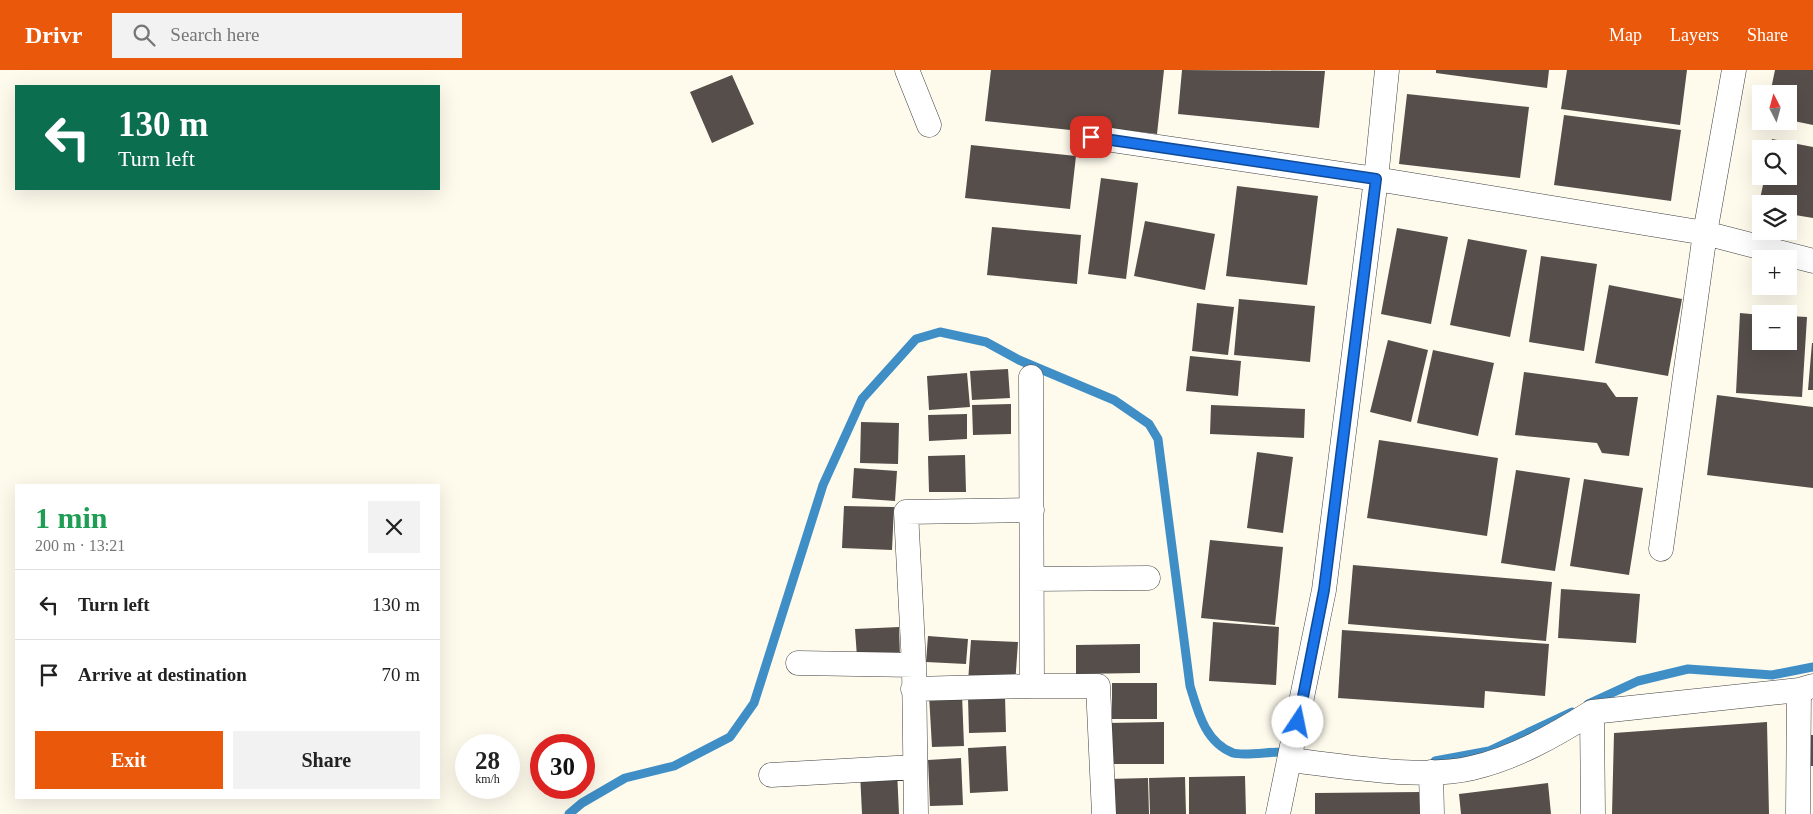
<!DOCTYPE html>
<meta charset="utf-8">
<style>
body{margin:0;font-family:"Times New Roman",serif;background:#f2f2f2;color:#222;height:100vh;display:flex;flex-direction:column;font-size:19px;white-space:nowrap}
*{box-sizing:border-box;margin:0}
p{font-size:16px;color:#767676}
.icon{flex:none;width:28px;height:28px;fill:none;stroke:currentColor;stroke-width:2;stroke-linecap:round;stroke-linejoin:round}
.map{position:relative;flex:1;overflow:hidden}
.panel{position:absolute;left:15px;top:414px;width:425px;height:315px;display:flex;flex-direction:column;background:#fff;border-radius:0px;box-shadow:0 5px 20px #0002}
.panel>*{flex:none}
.hud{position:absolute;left:15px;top:15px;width:425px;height:105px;border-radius:0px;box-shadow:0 5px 20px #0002;background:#0b6e4f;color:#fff;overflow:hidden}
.needle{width:32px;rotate:354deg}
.tools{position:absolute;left:1752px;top:15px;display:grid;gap:10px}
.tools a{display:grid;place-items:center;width:45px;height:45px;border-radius:0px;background:#fff;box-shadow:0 5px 20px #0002;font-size:25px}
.speed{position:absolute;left:455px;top:664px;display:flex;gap:10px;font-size:25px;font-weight:700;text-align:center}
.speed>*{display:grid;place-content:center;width:65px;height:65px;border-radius:50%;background:#fff;box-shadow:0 5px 20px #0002;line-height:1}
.speed small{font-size:12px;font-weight:400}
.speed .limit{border:8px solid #d22;background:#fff;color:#111}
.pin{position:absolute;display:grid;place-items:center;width:42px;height:42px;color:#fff;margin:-21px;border-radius:10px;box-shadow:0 2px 8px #0006}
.me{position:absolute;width:55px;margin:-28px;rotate:11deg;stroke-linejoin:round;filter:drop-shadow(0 0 4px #0008)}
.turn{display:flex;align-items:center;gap:18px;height:105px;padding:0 20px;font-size:22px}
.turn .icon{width:65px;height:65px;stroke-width:2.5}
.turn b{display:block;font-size:35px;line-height:42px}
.round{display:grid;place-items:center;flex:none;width:52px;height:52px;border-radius:0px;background:#f2f2f2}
.headline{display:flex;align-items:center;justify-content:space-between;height:85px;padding:0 20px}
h1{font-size:30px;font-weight:800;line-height:38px;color:#1e9e55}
.cta{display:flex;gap:10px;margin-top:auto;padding:10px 20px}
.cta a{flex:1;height:58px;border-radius:0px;background:#ea580c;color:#fff;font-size:20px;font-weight:800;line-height:58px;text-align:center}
.cta a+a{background:#f2f2f2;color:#222}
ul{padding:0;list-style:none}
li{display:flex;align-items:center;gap:15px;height:70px;padding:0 20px;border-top:1px solid #e0e0e0}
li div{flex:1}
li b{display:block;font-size:19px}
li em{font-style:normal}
header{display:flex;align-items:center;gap:30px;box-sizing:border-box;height:70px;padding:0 25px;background:#ea580c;color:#fff}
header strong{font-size:24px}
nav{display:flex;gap:28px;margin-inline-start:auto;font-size:18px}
.search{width:350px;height:45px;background:#f2f2f2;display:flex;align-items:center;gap:12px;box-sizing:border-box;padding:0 18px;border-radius:0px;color:#767676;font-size:19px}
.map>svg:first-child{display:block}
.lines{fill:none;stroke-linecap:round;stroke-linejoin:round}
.stream{stroke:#3f8ec6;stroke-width:9}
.building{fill:#554e4a}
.street-casing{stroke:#404040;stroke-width:25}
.street{stroke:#fff;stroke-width:24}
.route-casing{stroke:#114b97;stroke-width:12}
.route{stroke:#1a73e8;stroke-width:9}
</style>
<header>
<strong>Drivr</strong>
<div class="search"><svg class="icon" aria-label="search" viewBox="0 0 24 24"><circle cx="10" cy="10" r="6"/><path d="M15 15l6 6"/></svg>Search here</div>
<nav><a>Map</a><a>Layers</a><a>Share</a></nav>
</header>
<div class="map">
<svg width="1813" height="744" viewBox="0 0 1813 744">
<rect width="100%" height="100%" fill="#fefbed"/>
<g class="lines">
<!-- stream -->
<path class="stream" d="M1588,634L1638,611L1688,599L1772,605L1813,597
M1435,691L1489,681L1572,642
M569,744L582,733L625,708L674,696L730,667L754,633L823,415L862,329L916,269L940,262L986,272L1019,290L1114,330L1149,354L1158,369L1190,616C1198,642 1205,672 1233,683C1243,686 1268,682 1280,682"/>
</g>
<!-- building -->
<path class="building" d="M991,0H1164L1157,64L1081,55L1080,61L985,51Z
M1182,0L1325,1L1319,58L1178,44Z
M1436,0H1549L1547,18L1436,3Z
M1567,0H1687L1680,55L1561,39Z
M1775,0H1813V55L1789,50V24H1770Z
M732,5L754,54L712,73L690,22Z
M1407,24L1529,37L1520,108L1399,94Z
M1564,45L1681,60L1671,131L1554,115Z
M1772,69L1813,77V148L1789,144V134H1761V138H1758L1765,106H1789V79H1770Z
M971,75L1076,86L1070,139L965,128Z
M1101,108L1138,113L1126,209L1088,204Z
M1237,116L1318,126L1307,215L1226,206Z
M1145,151L1215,164L1205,220L1134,206Z
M992,157L1081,165L1077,214L987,205Z
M1397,158L1448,167L1431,254L1381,244Z
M1468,169L1527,180L1510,267L1450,255Z
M1541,186L1597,194L1584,281L1529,272Z
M1609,215L1682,229L1668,306L1595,293Z
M1239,229L1315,236L1310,292L1234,285Z
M1197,233L1234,237L1228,285L1192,281Z
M1740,243L1761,245V271H1789V246L1807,247L1802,327L1736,323Z
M1388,270L1428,280L1411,352L1370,342Z
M1812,273H1813V320H1808Z
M1433,280L1494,293L1478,366L1417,353Z
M1190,286L1241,291L1238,326L1186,321Z
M1008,299L1010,328L972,330L970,301Z
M1524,302L1606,313L1616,327H1638L1629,386L1602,383L1597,373L1515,365Z
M967,303L970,337L929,340L927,306Z
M1717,325L1813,337V418L1707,405Z
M1011,334V364L973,365L972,335Z
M1211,335L1305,339L1304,368L1210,364Z
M967,344V369L929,371L928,345Z
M861,352L899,353L898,394L860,393Z
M1379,370L1498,388L1487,466L1367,448Z
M1257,382L1293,387L1283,463L1247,458Z
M965,385L966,422H929L928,386Z
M854,398L897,401L895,431L852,428Z
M1516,400L1570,408L1555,501L1501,493Z
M1584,409L1643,418L1629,505L1570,496Z
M844,436L894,437L892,480L842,478Z
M1210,470L1283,477L1275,555L1201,548Z
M1353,495L1552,512L1546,571L1348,554Z
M1561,519L1640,524L1636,573L1558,568Z
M1213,552L1279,557L1276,615L1209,611Z
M899,557L900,586L857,587L855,559Z
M1342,560L1549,574L1545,626L1485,621L1484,638L1338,628Z
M928,566L968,569L966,594L926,592Z
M971,570L1018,572L1015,615L968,612Z
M1140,574V603L1076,604V575Z
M1112,613H1157V649H1112Z
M962,624L964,676L932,677L929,625Z
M1005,626L1006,662L969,663L968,628Z
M1164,652V694H1108L1107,653Z
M1767,652L1769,744H1612L1614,663Z
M1809,665H1813V696H1808Z
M1006,676L1008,721L970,723L968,678Z
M961,688L963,735L930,736L928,690Z
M897,700L899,744H862L860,702Z
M1245,706L1246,744H1189V707Z
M1185,707L1186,744H1150L1149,708Z
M1148,708L1149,744H1109L1108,709Z
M1548,713L1551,744H1461L1459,724Z
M1421,722V744H1315V723Z"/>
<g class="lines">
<defs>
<path id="street" d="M907,0L929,55
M1091,67L1376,109L1705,163L1813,191
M1031,307L1032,616H1098L1104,744
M1661,479L1705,163L1734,0
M1032,509L1148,508
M798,593L914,595
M913,619L1032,616
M1290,690C1342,696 1423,710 1472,698C1515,688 1554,666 1592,642
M1431,702L1432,744
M771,705L914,697
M916,744L914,595L906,442L1032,440
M1278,744L1324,520L1376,109L1387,0
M1593,744L1592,642L1799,620L1813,616
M1798,744L1799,620"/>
</defs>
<!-- street casing -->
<use href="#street" class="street-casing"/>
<!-- street -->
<use href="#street" class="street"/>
</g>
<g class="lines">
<defs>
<path id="route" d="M1091,67L1376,109L1324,520L1298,652"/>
</defs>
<!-- route casing -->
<use href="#route" class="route-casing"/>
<!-- route -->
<use href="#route" class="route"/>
</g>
</svg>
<div class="tools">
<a><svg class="needle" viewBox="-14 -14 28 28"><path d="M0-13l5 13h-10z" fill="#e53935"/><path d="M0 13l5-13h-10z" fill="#767676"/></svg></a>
<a><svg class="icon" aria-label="search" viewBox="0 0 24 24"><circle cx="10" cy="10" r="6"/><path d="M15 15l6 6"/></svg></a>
<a><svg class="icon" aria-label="layers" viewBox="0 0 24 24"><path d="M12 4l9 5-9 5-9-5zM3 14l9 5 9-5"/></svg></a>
<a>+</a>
<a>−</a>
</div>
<div class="speed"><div>28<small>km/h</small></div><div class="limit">30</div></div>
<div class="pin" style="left:1091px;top:67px;background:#d93025"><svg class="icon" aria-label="arrive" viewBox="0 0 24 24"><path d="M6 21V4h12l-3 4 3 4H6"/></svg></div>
<svg class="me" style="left:1298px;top:652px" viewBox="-20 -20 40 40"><circle r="19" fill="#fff"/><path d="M0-13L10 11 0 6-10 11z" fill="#1a73e8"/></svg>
<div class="hud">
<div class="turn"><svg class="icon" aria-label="left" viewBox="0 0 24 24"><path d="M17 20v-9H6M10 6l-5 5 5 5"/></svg><div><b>130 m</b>Turn left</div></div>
</div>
<section class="panel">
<div class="headline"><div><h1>1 min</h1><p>200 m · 13:21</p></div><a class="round"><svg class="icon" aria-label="close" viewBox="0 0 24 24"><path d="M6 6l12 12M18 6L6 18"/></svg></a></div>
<ul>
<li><svg class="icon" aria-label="left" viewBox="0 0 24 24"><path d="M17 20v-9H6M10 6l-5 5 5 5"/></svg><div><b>Turn left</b></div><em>130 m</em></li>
<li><svg class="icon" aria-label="arrive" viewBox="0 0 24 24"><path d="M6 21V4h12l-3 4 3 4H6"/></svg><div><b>Arrive at destination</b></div><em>70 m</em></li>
</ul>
<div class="cta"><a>Exit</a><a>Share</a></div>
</section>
</div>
